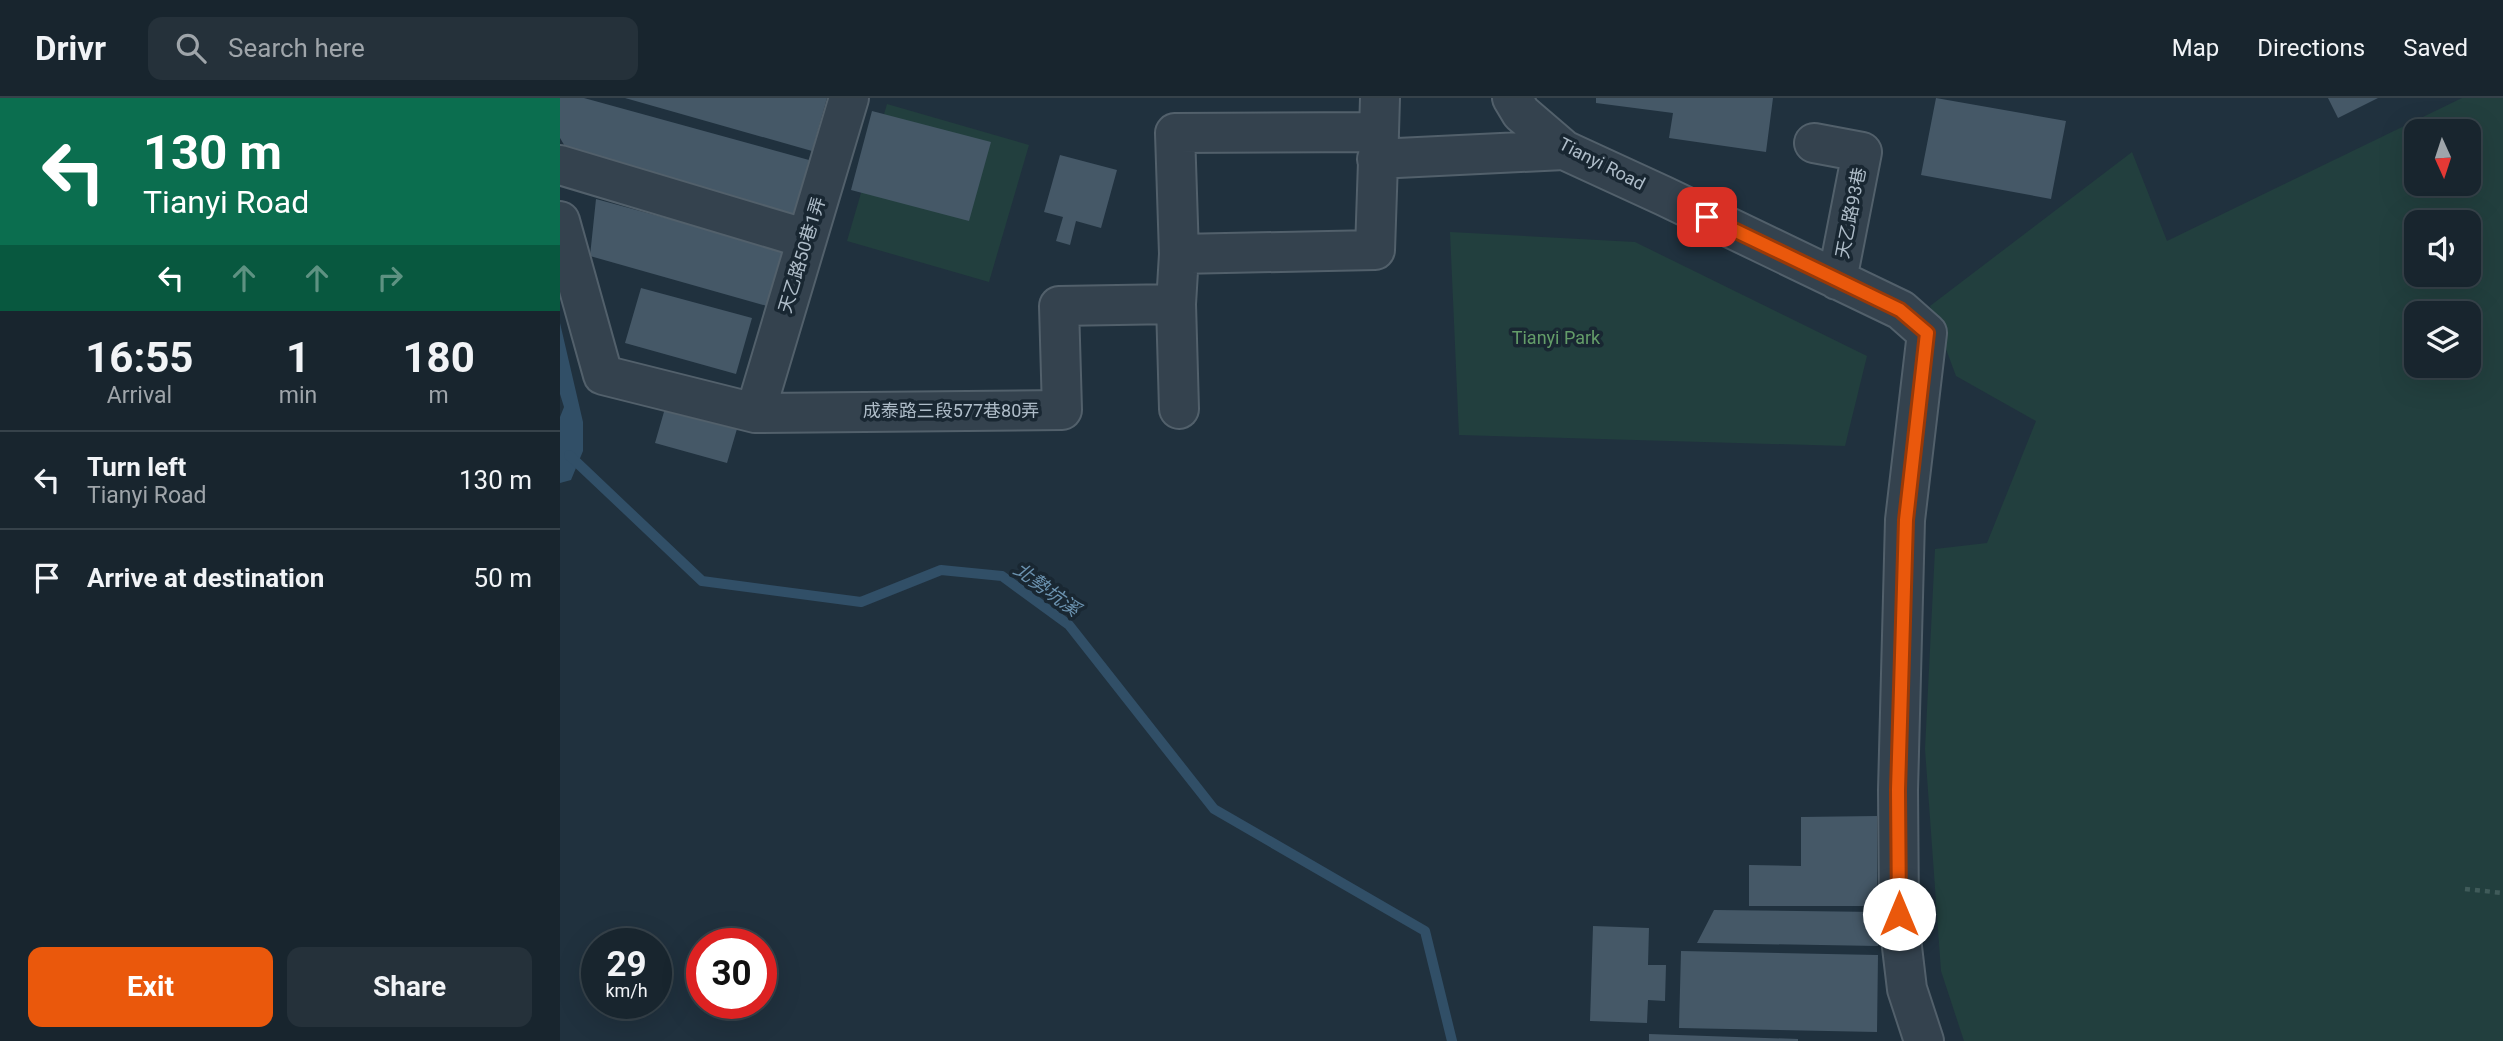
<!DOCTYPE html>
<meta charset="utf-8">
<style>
body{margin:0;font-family:Roboto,"Noto Sans TC",sans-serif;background:#25313a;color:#f1f3f6;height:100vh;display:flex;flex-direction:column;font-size:26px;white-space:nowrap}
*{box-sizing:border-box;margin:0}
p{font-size:23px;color:#9fa5aa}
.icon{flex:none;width:38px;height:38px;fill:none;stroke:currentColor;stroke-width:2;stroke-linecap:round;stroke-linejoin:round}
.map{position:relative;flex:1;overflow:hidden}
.drawer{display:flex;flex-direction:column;background:#18252e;width:560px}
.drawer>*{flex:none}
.top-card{background:#0b6e4f;color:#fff;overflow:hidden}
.needle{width:46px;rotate:177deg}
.tools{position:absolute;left:1844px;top:21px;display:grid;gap:14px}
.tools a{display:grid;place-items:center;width:77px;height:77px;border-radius:14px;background:#18252e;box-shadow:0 7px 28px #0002,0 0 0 2px #36424a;font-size:35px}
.speed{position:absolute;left:21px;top:830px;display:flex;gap:14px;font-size:35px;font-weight:700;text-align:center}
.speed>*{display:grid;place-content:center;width:91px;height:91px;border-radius:50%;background:#18252e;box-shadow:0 7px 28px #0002,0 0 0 2px #36424a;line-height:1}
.speed small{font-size:18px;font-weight:400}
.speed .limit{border:10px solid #d22;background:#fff;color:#111}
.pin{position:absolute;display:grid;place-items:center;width:60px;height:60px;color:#fff;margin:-30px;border-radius:14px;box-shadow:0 4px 10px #0006}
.me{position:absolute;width:77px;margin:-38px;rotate:0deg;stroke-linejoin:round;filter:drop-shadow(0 0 5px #0008)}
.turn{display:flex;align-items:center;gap:24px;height:147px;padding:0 28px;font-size:32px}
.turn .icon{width:91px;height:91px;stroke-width:2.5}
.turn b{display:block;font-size:49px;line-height:60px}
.lanes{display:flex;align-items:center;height:66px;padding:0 28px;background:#0003;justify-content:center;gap:35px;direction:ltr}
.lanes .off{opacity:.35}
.eta{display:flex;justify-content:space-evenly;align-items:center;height:119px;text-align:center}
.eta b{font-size:42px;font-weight:700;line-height:49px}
.action{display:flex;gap:14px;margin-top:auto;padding:14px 28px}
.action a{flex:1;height:80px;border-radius:14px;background:#ea580c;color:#fff;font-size:28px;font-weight:700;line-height:80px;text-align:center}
.action a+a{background:#25313a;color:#f1f3f6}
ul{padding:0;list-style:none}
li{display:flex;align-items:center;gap:21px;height:98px;padding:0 28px;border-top:2px solid #36424a}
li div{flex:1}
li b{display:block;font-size:26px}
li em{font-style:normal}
header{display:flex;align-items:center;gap:42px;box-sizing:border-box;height:98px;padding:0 35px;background:#18252e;border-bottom:2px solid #36424a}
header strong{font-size:33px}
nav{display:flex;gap:38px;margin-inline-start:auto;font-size:24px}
.search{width:490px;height:63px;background:#25313a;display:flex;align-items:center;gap:18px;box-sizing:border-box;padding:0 24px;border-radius:14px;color:#9fa5aa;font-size:26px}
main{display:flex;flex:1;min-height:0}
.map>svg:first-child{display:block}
.green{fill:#223f3e;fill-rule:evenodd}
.water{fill:#314f67}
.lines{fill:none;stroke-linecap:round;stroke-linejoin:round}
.stream{stroke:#314f67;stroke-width:10}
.building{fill:#455867}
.minor-casing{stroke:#52606b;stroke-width:42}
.path{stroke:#405b5a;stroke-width:4.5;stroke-dasharray:5 5;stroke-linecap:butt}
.minor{stroke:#34424e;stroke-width:38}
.route-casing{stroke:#983908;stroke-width:18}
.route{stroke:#ea580c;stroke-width:12}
.labels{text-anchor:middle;stroke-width:7;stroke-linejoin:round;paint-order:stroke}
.street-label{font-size:18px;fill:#afbdc9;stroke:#192732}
.park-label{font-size:18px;fill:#649d69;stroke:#192732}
.water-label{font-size:19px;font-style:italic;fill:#6c93b0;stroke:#192732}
</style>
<header>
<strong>Drivr</strong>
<div class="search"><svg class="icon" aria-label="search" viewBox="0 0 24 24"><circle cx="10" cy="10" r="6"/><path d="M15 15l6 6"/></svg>Search here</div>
<nav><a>Map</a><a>Directions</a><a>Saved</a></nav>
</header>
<main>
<section class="drawer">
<div class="top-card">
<div class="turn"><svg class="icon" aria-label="left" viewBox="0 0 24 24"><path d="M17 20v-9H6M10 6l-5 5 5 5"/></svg><div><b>130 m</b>Tianyi Road</div></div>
<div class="lanes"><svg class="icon" aria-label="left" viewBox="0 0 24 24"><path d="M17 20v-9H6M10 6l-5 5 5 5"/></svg><svg class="icon off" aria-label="ahead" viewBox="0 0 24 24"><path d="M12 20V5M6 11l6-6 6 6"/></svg><svg class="icon off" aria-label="ahead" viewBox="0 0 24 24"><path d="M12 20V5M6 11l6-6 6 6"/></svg><svg class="icon off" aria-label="right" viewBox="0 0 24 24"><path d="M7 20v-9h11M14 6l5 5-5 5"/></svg></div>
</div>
<div class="eta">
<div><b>16:55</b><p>Arrival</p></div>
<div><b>1</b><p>min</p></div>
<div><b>180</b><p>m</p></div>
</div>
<ul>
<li><svg class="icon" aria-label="left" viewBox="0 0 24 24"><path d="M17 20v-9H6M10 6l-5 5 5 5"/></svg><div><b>Turn left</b><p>Tianyi Road</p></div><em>130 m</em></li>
<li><svg class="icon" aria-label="arrive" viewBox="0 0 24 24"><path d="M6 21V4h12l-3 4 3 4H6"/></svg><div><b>Arrive at destination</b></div><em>50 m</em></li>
</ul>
<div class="action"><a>Exit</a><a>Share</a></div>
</section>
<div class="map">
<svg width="1943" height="943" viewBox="0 0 1943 943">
<rect width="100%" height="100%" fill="#20313e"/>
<!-- green -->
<path class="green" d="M1902,0H1943V943H1404L1381,873L1365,651L1375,451L1427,445L1476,323L1396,278L1370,208L1572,54L1607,143ZM1857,33H1909V86H1857ZM1857,124H1909V177H1857ZM1857,215H1909V268H1857Z
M327,6L469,47L429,184L287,143Z
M890,134L1075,144L1307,258L1285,348L899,337Z"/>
<!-- water -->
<path class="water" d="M0,225L23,324V353L11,382L0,385V319L4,309L0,296Z"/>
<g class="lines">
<!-- stream -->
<path class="stream" d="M9,357L142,483L301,504L381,472L442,478L509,527L654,711L865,833L892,943"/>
</g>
<!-- building -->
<path class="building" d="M0,0H24L249,62L234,118L9,55L0,40Z
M65,0H267L252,53Z
M1036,0H1213L1206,54L1109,40L1113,15L1036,5Z
M1376,0L1506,23L1491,101L1361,77Z
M1768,0H1818L1778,20Z
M312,13L431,44L409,123L291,92Z
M500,57L557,72L541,130L516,123L510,147L496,143L503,119L484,114Z
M36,101L223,152L207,208L30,158Z
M81,190L192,220L176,276L65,245Z
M112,286L184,307L167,365L95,345Z
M1317,718V808H1189V767L1241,768V719Z
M1154,812L1319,814L1318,848L1137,845Z
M1033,828L1089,830L1088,867H1106L1105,903L1088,902L1087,925L1030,923Z
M1121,853L1318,857L1317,934L1119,930Z
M1089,936L1238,941V943H1089Z"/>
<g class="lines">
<defs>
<path id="minor" d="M952,0L961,15L1004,52L1104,98L1341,212L1367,235L1345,422L1338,692L1339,816L1342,849L1347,891L1364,943
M1254,45L1302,54L1277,182
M817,61L1004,52
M0,67L247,141
M0,123L43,277L195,315L502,312L499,208L616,206L619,156L615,35L819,34L820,0
M619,156L815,152L819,34
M616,206L619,311
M195,315L289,0"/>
</defs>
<!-- minor casing -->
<use href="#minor" class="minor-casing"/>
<!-- path -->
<path class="path" d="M1905,791L1943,795"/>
<!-- minor -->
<use href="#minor" class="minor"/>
</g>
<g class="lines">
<defs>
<path id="route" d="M1147,119L1340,212L1367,235L1346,422L1338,692L1339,816"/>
</defs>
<!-- route casing -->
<use href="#route" class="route-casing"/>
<!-- route -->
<use href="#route" class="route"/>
</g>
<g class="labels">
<!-- street labels -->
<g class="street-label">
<text transform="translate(1042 66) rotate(27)" y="6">Tianyi Road</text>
<text transform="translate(1291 115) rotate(-79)" y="6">天乙路93巷</text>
<text transform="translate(242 157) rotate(-73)" y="6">天乙路50巷1弄</text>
<text x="391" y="319">成泰路三段577巷80弄</text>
</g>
<!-- park labels -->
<g class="park-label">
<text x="996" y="246">Tianyi Park</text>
</g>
<!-- water labels -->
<g class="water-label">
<text transform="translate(487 491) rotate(36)" y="7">北勢坑溪</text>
</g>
</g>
</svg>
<div class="tools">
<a><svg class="needle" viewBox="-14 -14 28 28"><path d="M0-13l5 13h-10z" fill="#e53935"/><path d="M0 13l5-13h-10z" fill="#9fa5aa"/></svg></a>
<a><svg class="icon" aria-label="sound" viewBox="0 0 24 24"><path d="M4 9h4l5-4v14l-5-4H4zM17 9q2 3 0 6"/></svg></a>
<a><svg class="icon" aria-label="layers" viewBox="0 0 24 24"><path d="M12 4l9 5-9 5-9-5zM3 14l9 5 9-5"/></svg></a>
</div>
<div class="speed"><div>29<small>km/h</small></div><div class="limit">30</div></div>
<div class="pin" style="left:1147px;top:119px;background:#d93025"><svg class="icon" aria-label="arrive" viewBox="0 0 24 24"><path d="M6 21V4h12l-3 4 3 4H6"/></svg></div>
<svg class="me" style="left:1339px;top:816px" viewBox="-20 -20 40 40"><circle r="19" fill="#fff"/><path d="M0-13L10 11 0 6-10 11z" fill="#ea580c"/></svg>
</div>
</main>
